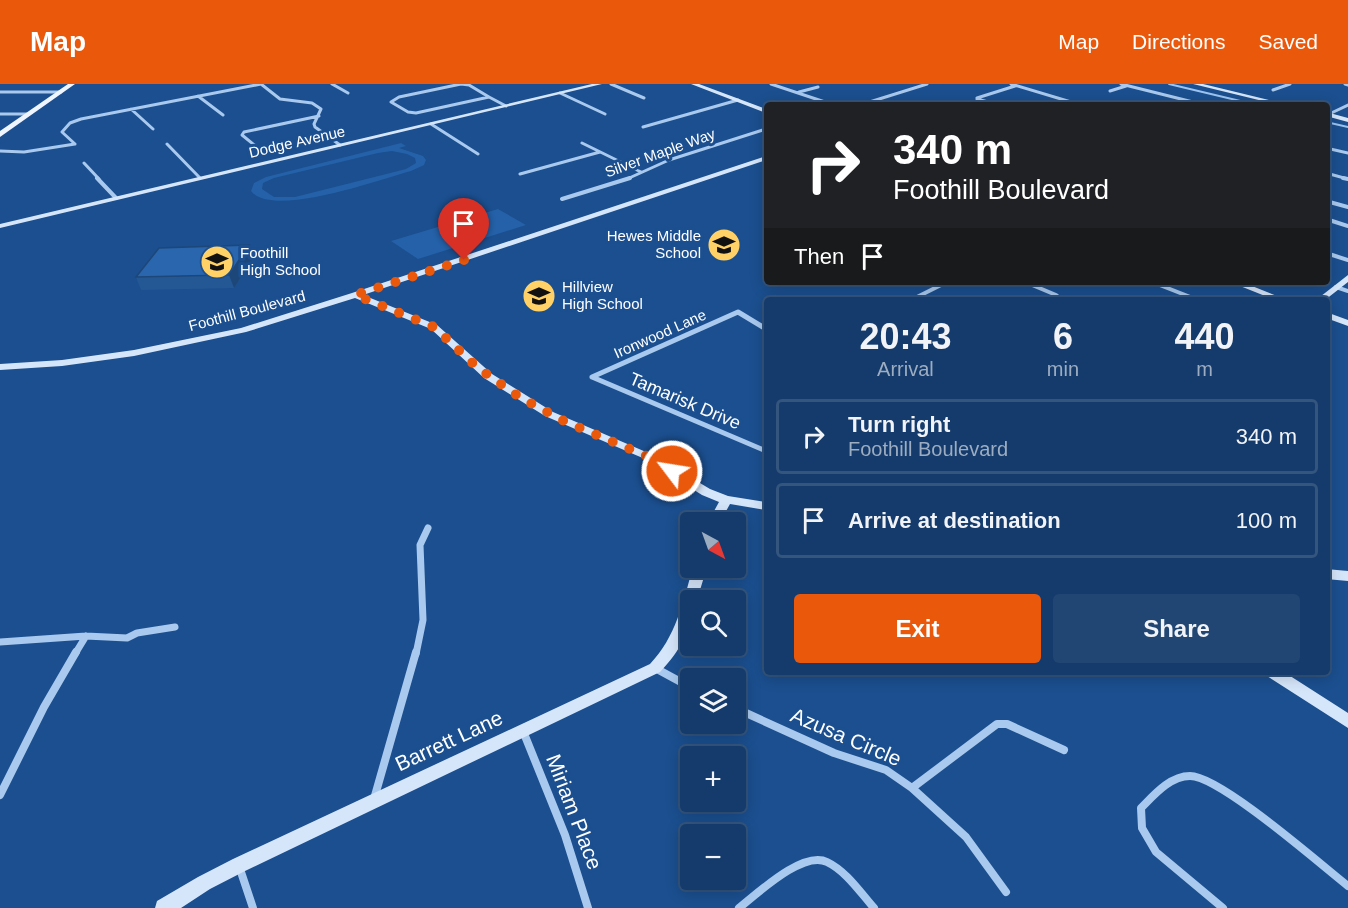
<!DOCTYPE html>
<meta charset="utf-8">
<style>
body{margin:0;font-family:Arial,sans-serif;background:#214673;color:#f1f3f6;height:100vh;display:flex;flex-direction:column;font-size:22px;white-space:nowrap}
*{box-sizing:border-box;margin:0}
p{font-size:20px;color:#9dadc1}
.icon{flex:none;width:33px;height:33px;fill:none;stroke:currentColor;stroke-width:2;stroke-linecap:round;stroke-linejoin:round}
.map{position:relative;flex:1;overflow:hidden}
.sheet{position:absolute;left:764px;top:213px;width:566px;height:378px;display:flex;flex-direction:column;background:#143b6b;border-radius:6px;box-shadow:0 3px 15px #0003,0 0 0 2px #33557e}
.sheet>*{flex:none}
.banner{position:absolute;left:764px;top:18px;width:566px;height:183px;border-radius:6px;box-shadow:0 3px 15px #0003,0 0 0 2px #33557e;background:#202124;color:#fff;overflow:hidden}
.needle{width:39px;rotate:139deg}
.controls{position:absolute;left:680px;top:428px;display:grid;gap:12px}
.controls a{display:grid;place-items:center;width:66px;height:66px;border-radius:6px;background:#143b6b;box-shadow:0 3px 15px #0003,0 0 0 2px #33557e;font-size:30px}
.pin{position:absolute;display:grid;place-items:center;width:51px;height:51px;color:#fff;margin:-62px -26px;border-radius:50% 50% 50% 0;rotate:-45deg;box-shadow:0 0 6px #0007}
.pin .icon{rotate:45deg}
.me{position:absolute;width:66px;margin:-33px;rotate:301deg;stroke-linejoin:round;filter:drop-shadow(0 0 4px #0008)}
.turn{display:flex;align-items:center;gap:21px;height:126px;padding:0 30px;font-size:27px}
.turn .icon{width:78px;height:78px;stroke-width:2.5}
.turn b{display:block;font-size:42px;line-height:51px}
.then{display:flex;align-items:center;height:57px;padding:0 30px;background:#0003;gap:12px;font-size:22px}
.eta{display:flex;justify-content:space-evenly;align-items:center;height:102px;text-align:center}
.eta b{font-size:36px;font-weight:700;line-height:42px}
.action{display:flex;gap:12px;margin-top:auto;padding:12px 30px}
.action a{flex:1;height:69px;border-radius:6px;background:#ea580c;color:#fff;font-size:24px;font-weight:700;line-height:69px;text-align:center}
.action a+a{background:#214673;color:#f1f3f6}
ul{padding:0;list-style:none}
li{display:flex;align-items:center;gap:18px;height:75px;margin:0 12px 9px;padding:0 18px;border:3px solid #33557e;border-radius:6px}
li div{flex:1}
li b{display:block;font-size:22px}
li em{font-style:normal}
header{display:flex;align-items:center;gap:36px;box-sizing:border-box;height:84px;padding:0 30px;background:#ea580c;color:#fff}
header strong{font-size:28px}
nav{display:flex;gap:33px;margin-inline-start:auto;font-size:21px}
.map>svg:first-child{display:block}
.green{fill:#2461a8;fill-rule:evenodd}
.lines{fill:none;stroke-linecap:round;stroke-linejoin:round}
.stream{stroke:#9cc4f0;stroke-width:2}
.street-far4{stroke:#a9c9ee;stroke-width:3}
.street-far3{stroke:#a9c9ee;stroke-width:4}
.street-far2{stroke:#a9c9ee;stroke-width:5}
.street-far1{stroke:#a9c9ee;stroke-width:7}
.street{stroke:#a9c9ee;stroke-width:8}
.secondary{fill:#d6e6fa;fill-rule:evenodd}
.primary{fill:#f0f6ff;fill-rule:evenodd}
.wall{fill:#245895}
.shaded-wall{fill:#1d4779}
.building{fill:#2a66ad;stroke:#1d4779;stroke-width:1.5}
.route{stroke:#ea580c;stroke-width:10;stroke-dasharray:0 18}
.labels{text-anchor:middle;stroke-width:6;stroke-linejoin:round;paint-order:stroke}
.far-street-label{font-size:15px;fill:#fff;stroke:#1b4f8f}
.far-poi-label{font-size:15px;fill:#fff;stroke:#1b4f8f;text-anchor:start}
.street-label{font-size:18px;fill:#fff;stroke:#1b4f8f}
.near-street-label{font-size:21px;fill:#fff;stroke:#1b4f8f}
</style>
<header>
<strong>Map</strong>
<nav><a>Map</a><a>Directions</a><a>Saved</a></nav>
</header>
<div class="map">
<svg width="1348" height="824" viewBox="0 0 1348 824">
<rect width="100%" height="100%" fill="#1b4f8f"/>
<!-- green -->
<path class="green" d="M401,59L406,62L399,64L423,72L426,76L424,81L411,87C381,95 272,135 251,107L254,99L266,93ZM392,67L407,70L415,74L416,79L406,85L295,113H274L262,105L263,99L274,94L378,69Z
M498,125L526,141L418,175L391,157Z"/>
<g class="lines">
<!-- stream -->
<path class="stream" d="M1169,0L1257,21
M1326,38L1348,43"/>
<!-- street-far4 -->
<path class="street-far4" d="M332,0L348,9
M461,0L469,1L489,13L416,29L408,28L391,18L399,13Z
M611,0L644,14
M771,0L834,21
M1011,0L1081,21
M1121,0L1205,21
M1345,0L1348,1
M1273,6L1290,0
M1110,7L1126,2
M0,8H61
M799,8L818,3
M560,9L605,30
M198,12L223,31
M489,13L506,22
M977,14L1015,2
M977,15L999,21
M860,21L927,0
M1169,21L1183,16
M131,25L153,45
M0,30H29
M1327,31L1348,21
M431,40L478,70
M643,43L738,16
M582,59L641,88
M75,60L62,48L70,39L81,35L261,0L280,15L312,19L321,25L314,40L315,43L340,61
M167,60L200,94
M258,64L242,51L244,48L319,32
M1326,64L1348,69
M0,67L24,68L75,60
M84,79L99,95
M1326,89L1348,95
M520,90L600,68
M627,95L669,76L766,45"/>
<!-- street-far3 -->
<path class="street-far3" d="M97,94L116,114
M1343,94L1348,95
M562,115L630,94
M1326,117L1348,123
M1326,135L1348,142
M1326,169L1348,176
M1025,198L1056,211L1062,216
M1152,198L1198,216
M1336,203L1348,207
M911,216L947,198"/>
<!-- street-far2 -->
<path class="street-far2" d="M1060,214L1062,216
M1194,214L1198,216
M911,216L914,214
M592,293L738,228L766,245
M592,293L766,367"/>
<!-- street-far1 -->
<path class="street-far1" d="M0,558L86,552L127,554L137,549L175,543
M75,570L86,552
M416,570L423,536L420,461L428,444"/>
<!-- street -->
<path class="street" d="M655,584L690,603
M735,624L834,669L886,686L912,704L966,753L1006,808
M523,647L565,751L588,824
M912,704L997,640H1007L1064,666
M0,711L44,623L76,568
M374,715L416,568
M239,782L253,824
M739,824C757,810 803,766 827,778C846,787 860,808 874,824
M1223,824L1156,768L1142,744L1141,724C1154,711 1170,692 1190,692C1220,692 1320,780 1348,802"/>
<!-- secondary -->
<path class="secondary" d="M592,0H602L0,144V140Z
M691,0H699L766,25V29Z
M1193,0H1203L1289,21H1279Z
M1326,28L1348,34V38L1326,32Z
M766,72V76L363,211L437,241L492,290L553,328L653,371L710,405L728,412L766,418V426L730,420L720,438H708L719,418L702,411L645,375L545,332L484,294L431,245L355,214L246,248L134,272L62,282L0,286V280L62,276L134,266L241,244L352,209Z
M1348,191V198L1325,216H1316Z
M1230,198H1242L1287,216H1275Z
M1326,228L1348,236V242L1326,234Z
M693,483H707L697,516H690C690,548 682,565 660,588L245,787L210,805L181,824H155L157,817L198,793L233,775L650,580C676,553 683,518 693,483Z
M1326,485L1348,487V497L1326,495Z
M1265,588H1284L1348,629V644L1267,592Z"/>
<!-- primary -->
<path class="primary" d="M68,0H75L0,53V47Z"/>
</g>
<!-- wall -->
<path class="wall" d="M253,174L234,204L141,206L136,193Z"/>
<!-- shaded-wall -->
<path class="shaded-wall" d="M249,161L253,174L234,204L229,191Z"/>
<!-- building -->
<path class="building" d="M249,161L229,191L136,193L159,164Z"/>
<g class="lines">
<!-- route -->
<path class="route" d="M464,176L355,211L434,243L478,284L521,314L566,338L649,373L672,387"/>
</g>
<!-- icons -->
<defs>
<symbol id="school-disc" viewBox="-11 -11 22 22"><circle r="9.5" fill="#ffd166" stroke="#1b4f8f"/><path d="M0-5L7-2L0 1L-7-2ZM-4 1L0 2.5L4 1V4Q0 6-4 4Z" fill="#111"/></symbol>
</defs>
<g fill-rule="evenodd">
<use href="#school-disc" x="705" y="142" width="38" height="38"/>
<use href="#school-disc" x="198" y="159" width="38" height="38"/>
<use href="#school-disc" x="520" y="193" width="38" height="38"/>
</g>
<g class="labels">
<!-- far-street labels -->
<g class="far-street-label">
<text transform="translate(297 58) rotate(-13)" y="5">Dodge Avenue</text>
<text transform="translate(660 69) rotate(-20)" y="5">Silver Maple Way</text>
<text transform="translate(247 227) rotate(-15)" y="5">Foothill Boulevard</text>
<text transform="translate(660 250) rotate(-24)" y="5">Ironwood Lane</text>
</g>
<!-- far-poi labels -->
<g class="far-poi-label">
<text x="701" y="157" text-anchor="end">Hewes Middle<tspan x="701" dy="17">School</tspan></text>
<text x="240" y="174">Foothill<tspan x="240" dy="17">High School</tspan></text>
<text x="562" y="208">Hillview<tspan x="562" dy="17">High School</tspan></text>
</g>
<!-- street labels -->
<g class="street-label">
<text transform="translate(685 317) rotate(23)" y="6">Tamarisk Drive</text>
</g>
<!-- near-street labels -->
<g class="near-street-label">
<text transform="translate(846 653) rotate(23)" y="7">Azusa Circle</text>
<text transform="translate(449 657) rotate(-25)" y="7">Barrett Lane</text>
<text transform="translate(574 728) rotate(69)" y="7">Miriam Place</text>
</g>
</g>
</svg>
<div class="controls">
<a><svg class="needle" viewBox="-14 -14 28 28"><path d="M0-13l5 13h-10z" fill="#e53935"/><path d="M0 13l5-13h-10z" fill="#9dadc1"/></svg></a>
<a><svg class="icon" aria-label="search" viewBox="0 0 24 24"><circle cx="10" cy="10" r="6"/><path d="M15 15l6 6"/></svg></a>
<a><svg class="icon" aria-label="layers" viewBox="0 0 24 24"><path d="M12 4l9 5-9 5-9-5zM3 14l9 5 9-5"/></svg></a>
<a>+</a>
<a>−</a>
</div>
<div class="pin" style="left:464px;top:176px;background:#d93025"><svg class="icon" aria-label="arrive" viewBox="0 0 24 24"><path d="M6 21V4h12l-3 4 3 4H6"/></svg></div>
<svg class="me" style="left:672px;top:387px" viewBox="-20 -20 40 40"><circle r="17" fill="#ea580c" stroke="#fff" stroke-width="3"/><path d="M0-11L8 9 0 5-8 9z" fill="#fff"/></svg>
<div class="banner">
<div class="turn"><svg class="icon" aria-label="right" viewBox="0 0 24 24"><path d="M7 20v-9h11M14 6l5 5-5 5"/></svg><div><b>340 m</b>Foothill Boulevard</div></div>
<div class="then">Then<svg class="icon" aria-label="arrive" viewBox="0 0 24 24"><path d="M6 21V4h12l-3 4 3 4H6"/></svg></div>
</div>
<section class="sheet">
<div class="eta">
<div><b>20:43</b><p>Arrival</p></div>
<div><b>6</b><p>min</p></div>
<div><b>440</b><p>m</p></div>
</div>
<ul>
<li><svg class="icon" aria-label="right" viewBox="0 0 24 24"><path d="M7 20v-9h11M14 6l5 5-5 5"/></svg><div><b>Turn right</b><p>Foothill Boulevard</p></div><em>340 m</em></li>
<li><svg class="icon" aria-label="arrive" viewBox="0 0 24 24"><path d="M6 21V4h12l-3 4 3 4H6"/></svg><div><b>Arrive at destination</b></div><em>100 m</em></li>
</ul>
<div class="action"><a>Exit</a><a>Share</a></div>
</section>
</div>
